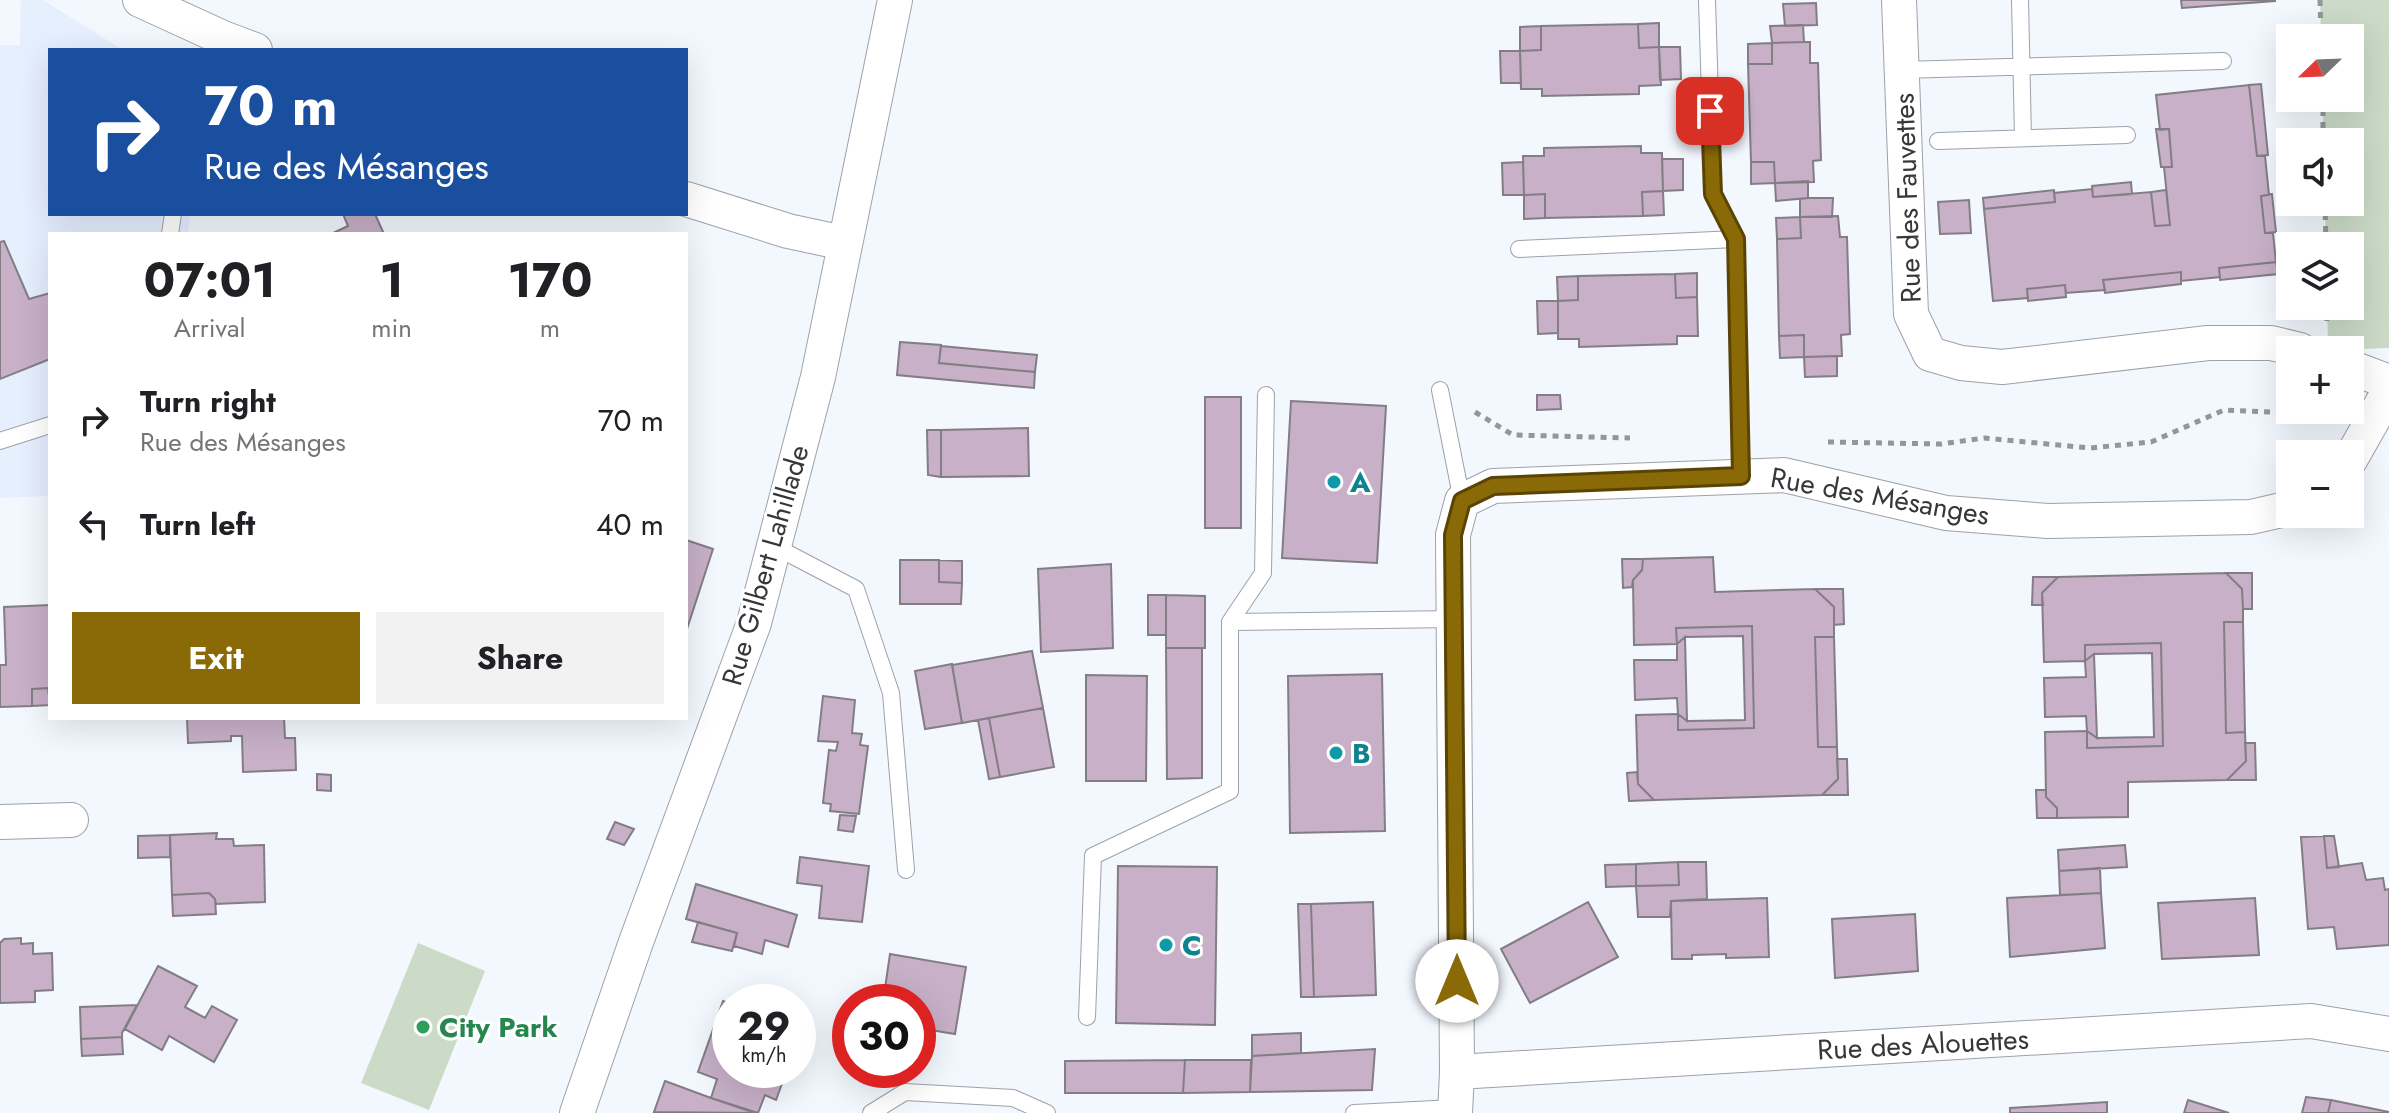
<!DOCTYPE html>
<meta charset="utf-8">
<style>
body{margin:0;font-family:Jost,sans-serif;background:#f2f2f2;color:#202124;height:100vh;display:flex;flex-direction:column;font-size:30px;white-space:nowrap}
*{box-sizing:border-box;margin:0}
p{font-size:26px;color:#757577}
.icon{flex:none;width:44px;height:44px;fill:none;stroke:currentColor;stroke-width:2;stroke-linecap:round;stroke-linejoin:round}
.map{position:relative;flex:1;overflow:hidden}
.sheet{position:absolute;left:48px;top:232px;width:640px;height:488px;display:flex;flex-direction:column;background:#fff;border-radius:0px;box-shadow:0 8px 32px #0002}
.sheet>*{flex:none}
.guide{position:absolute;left:48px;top:48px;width:640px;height:168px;border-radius:0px;box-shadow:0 8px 32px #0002;background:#1a4fa0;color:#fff;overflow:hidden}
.needle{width:52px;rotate:247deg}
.buttons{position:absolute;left:2276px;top:24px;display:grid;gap:16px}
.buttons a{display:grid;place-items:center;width:88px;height:88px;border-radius:0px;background:#fff;box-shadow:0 8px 32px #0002;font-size:40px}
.speed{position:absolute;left:712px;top:984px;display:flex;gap:16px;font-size:40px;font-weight:700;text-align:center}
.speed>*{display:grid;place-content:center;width:104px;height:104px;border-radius:50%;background:#fff;box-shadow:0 8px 32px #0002;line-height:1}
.speed small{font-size:20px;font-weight:400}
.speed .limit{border:12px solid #d22;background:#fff;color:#111}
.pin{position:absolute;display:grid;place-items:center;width:68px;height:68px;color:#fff;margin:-34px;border-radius:16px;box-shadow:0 4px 12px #0006}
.me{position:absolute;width:88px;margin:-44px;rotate:0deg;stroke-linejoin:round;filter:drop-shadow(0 0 6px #0008)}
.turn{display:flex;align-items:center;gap:28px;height:168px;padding:0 24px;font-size:36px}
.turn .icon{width:104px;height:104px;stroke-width:2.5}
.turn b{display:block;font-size:56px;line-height:68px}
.eta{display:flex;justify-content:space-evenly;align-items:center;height:136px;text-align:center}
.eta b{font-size:48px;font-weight:700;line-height:56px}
.primary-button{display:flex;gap:16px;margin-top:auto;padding:16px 24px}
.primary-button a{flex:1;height:92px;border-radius:0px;background:#8a6907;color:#fff;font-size:32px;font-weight:700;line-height:92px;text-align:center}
.primary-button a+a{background:#f2f2f2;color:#202124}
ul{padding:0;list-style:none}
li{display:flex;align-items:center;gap:24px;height:104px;padding:0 24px}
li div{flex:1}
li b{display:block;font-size:30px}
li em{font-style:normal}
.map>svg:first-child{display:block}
.built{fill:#e6effe}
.green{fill:#cbdbc7}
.building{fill:#c7b0c8;stroke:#837d84;stroke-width:2}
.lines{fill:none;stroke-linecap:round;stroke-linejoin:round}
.service-casing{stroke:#9da1a9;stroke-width:18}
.minor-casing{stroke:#9da1a9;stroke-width:36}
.path{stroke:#93969b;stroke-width:5;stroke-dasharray:6 6;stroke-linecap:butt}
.service{stroke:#fff;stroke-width:16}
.minor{stroke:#fff;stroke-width:34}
.route-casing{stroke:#5a4405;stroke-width:20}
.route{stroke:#8a6907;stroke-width:14}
.culture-dot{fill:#0f9aa8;stroke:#fff;stroke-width:3}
.leisure-dot{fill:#2e9e5b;stroke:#fff;stroke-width:3}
.labels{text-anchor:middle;stroke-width:6;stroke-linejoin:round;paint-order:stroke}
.street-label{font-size:28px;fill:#35373a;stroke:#fff}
.culture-label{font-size:28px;font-weight:bold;fill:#0d838f;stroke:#fff;text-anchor:start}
.leisure-label{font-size:28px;font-weight:bold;fill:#27864d;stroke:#fff;text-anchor:start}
</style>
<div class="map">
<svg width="2389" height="1113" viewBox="0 0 2389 1113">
<rect width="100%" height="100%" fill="#f3f7fe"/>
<!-- built -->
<path class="built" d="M21,0H43L123,50H50V214H190L188,234H50V496L0,498V45H20Z"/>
<!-- green -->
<path class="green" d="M2320,0H2389V348L2360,349L2328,341L2327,306H2350V246H2326L2325,202H2350V142H2323V98H2350V38H2321Z
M418,943L485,971L429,1110L361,1083Z"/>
<!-- building -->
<path class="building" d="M2181,0H2275V1L2182,8Z
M1816,3L1817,25L1785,26L1783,4Z
M1659,23V47L1639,48L1638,24Z
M1638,24L1639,48L1659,47L1661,85L1639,86V94L1542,96V89H1521L1520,51L1541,50V26Z
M1803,25L1804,42L1772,43L1770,26Z
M1541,26V50L1520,51V27Z
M1804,42H1810V63H1818L1821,160L1813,161L1814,182L1775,183L1774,162H1751L1748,64H1772V43Z
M1772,43V64H1748V44Z
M1659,47H1680L1681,79L1660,80Z
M1500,51H1520L1521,83H1501Z
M2261,84L2268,155L2257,156L2249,85Z
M2249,85L2257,156H2265L2269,195L2261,196L2265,233H2273L2276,262L2219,268L2220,277L2181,281V272L2103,280L2105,290L2066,293L2065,285L2027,289L2028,298L1993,301L1984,209L2055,202L2054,193L2092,189L2093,197L2151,192L2155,226L2170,225L2164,167H2172L2169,129L2160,130L2156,95Z
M2156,129H2169L2172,167H2161Z
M1641,146V153H1662L1663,191L1642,192L1643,216L1545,218V194L1524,195L1523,156H1544V148Z
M1662,159H1683V190L1663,191Z
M1523,162L1524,195H1503L1502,163Z
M1751,162H1774L1775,183L1751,184Z
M1808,181V198L1776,201L1775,183Z
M2131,182L2132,194L2093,197L2092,186Z
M2054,190L2055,202L1984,209L1983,198Z
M2166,190L2170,225L2155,226L2151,192Z
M1663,191L1664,215L1643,216L1642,192Z
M1545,194V218L1524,219V195Z
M2272,194L2276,232L2265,233L2261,196Z
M1808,198H1833L1832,217H1800V199Z
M1969,200L1971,233L1940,234L1938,202Z
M343,214H375L384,234H331L348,226Z
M1838,216L1840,237H1847L1850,334L1841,335L1842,356L1804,357V335L1779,336L1777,239L1801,238L1800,217Z
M1800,217L1801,238L1777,239L1776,218Z
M4,241L29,299L50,293V359L0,379V242Z
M2276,262L2278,274L2220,280L2219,268Z
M2181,272V284L2105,293L2103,280Z
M1697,273V297L1676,298L1675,274Z
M1675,274L1676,298L1697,297L1698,336H1677V344L1579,347V339H1558V301L1578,300V276Z
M1578,276V300L1558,301L1557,277Z
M2065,285L2066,297L2028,301L2027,289Z
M1537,301H1558V333L1538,334Z
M1804,335V357L1780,358L1779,336Z
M900,342L941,345L939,363L1035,372L1034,388L897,375Z
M941,346L1037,355L1035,372L939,363Z
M1837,356V376L1805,377L1804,357Z
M1537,395H1560L1561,409L1537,410Z
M1205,397H1241V528H1205Z
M1291,401L1386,406L1377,563L1282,558Z
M1028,428L1029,476L941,477V430Z
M927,430H941V477L928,475Z
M686,540L713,549L686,632Z
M1713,557L1715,592L1815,589L1834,607V637H1815L1818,747H1837L1838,779L1822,795L1654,800L1638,784L1636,715L1678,714V730L1754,728L1752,626L1676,628L1677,644L1634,645L1633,580L1642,570L1643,559Z
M1622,559H1643L1642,570L1633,580L1632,587L1623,588Z
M900,560H939V582L962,583L961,604H900Z
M939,560L962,561V583L939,582Z
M1111,564L1113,648L1041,652L1038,569Z
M2226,573H2252V609H2243L2242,589Z
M2226,573L2242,589L2243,609V622H2224L2226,733L2245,732L2246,761L2227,780L2128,782V817L2057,818V808L2046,797L2045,732L2087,731V748L2163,746L2161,643L2085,645V661L2044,662L2042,593L2058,577Z
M2033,577H2058L2042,593L2043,605H2032Z
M1815,589H1843L1844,624L1834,625V607Z
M1148,595H1166V635H1148Z
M1166,595L1205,596V648H1166Z
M50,605V688L32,689V706L0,707V665H6L4,607Z
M2224,622H2243L2245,732L2226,733Z
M1752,626L1754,728L1678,730V714L1687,721L1745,720L1743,636L1685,637L1677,644L1676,628Z
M1685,637L1687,721L1678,714L1677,698L1635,700L1634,660H1677V644Z
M1815,637H1834L1837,747H1818Z
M2161,643L2163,746L2087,748V731L2097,738L2154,737L2152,653L2094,654L2085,661V645Z
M1166,648H1202V778L1167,779Z
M1032,651L1043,708L962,723L952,665Z
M2094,654L2097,738L2087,731L2086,716L2045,717L2044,678L2086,677L2085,661Z
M952,664L962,723L925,729L915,671Z
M1382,674L1385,831L1290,833L1288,676Z
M1086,675L1147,676L1146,781H1086Z
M48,688L50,705L32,706V689Z
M823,696L855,700L852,733L862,734L860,745L868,746L859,814L830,811L831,804L823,803L829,750L836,751L838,742L818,741Z
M1043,708L1054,767L1000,777L989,718Z
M187,718H284L285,738H295L296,770L243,772L242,736H231V741L188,743Z
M989,718L1000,777L989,779L978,720Z
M2245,743H2255L2256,780H2227L2246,761Z
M1837,759H1847L1848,795H1822L1838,779Z
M1637,772L1638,784L1654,800L1629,801L1627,773Z
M317,774L331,775V791L317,790Z
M2036,790H2046V797L2057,808V818H2037Z
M840,815L856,816L853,832L838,830Z
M615,822L634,829L624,845L607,839Z
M217,833L216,839H233L234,846L264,845L265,902L216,904L215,899L209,893L172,895L170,835Z
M170,835V857L138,858V836Z
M2324,836L2327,868L2362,863L2366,880L2383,878L2385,890L2389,889V945L2337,949L2334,927L2308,929L2301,837Z
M2324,836H2334L2339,867L2327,868Z
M2125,845L2127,867L2059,871L2058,850Z
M800,857L869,866L862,922L819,918L822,886L797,883Z
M1678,862H1706L1707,899L1671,901L1670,917H1638L1636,886L1679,885Z
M1678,862L1679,885L1636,886V864Z
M1636,864V886L1606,887L1605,865Z
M1118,866L1217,867L1215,1025L1116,1023Z
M2100,868L2101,893L2060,895L2059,871Z
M696,884L797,915L788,947L765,940L762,954L734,946L737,933L686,919Z
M209,893L215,899L216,914L173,916L172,895Z
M2101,893L2105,948L2010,957L2007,898Z
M1767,898L1769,957L1726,958V954L1692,955V959H1672L1671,901Z
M2255,898L2259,955L2162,959L2158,903Z
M1373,902L1376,995L1314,997L1311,904Z
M1588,902L1618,957L1530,1003L1501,949Z
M1298,904H1311L1314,997H1301Z
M1915,914L1918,971L1835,978L1832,919Z
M698,922L737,933L732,951L692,942Z
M21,938V944L33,943V954L52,953L53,990L35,991V1002L0,1003V943L4,939Z
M890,954L966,967L955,1034L918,1028V1002H883Z
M158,966L197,986L185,1007L205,1018L212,1006L237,1020L214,1062L169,1036L162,1050L125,1029Z
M723,1001L730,1004V1070H787L776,1100L765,1095L758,1113L711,1098L717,1079L698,1072Z
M137,1005L122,1033V1037L81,1039L80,1007Z
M1301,1033V1053L1252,1056V1035Z
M122,1037L123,1054L82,1056L81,1039Z
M1375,1049L1372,1090L1250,1092L1252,1056Z
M1185,1060H1251L1250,1092L1183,1093Z
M1185,1060L1183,1093H1065V1061Z
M665,1081L711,1098L755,1113L654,1112Z
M2306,1097L2331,1100L2328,1113H2302Z
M2188,1100L2229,1113H2184Z
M2331,1100L2389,1112V1113H2328Z
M2107,1102V1113H2010V1108Z"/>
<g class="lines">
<defs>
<path id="service" d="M1707,0L1713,194L1736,239L1741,476
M2020,0L2023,138
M1902,70L2223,61
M1938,141L2127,135
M170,234L173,214
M1519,249L1736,239
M1440,390L1462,501
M0,441L50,425
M774,546L856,589L891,693L906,870
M1230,622L1454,619
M1087,1017L1093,856L1230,791V622L1263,573L1266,395
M871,1113L905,1092L1013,1098L1047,1113
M1354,1113L1455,1108"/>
<path id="minor" d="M140,0L223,38L255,50
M1899,0L1911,314L1930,354L1961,363L2002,367L2208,343H2271L2300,350
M686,199L788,231L844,243
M2350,367L2389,382
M2350,460L2389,391
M0,822L71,820
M1457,1072L2311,1021L2389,1034
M577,1113L636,942L754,623L818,377L895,0
M1455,1113L1457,1072L1453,535L1462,501L1493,486L1784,475L1946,513L2048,521L2251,517L2290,508"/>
</defs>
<!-- service casing -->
<use href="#service" class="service-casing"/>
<!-- minor casing -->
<use href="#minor" class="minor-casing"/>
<!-- path -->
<path class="path" d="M2320,0L2321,38
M2323,98V142
M2325,202L2326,246
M2327,306V321
M1475,412L1513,435L1630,438
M1828,442L1941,444L1984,438L2090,448L2151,442L2224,410L2297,413L2329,422"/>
<!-- service -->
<use href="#service" class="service"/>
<!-- minor -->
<use href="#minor" class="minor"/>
</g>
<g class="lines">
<defs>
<path id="route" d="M1457,981L1453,535L1462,501L1493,486L1741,476L1736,239L1713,194L1710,111"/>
</defs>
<!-- route casing -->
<use href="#route" class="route-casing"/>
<!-- route -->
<use href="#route" class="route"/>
</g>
<!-- markers -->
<g class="culture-dot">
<circle cx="1334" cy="482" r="8"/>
<circle cx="1336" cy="753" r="8"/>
<circle cx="1166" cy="945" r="8"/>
</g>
<circle class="leisure-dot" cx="423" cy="1027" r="8"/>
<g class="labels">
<!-- street labels -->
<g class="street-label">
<text transform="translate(1907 198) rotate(-92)" y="10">Rue des Fauvettes</text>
<text transform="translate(1880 496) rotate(10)" y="10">Rue des Mésanges</text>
<text transform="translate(765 565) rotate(-74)" y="10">Rue Gilbert Lahillade</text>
<text transform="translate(1923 1044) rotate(-3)" y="10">Rue des Alouettes</text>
</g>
<!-- culture labels -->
<g class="culture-label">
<text x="1350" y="492">A</text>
<text x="1352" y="763">B</text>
<text x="1182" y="955">C</text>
</g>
<!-- leisure labels -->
<g class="leisure-label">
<text x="439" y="1037">City Park</text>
</g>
</g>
</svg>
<div class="buttons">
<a><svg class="needle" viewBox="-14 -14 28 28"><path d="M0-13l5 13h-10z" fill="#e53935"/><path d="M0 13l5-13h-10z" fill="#757577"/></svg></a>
<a><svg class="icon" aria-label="sound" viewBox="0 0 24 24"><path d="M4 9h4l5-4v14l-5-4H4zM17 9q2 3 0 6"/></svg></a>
<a><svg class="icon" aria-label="layers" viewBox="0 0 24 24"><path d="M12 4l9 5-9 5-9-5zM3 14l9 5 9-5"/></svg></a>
<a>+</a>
<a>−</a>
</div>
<div class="speed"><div>29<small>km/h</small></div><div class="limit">30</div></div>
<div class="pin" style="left:1710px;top:111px;background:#d93025"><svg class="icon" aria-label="arrive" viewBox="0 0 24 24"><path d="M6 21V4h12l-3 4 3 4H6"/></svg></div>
<svg class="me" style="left:1457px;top:981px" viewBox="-20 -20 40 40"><circle r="19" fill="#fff"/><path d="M0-13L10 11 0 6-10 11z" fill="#8a6907"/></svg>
<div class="guide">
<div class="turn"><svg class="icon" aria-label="right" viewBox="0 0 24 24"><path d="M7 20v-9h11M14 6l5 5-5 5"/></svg><div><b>70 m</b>Rue des Mésanges</div></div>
</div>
<section class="sheet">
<div class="eta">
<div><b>07:01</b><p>Arrival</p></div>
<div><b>1</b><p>min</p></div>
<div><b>170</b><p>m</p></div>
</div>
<ul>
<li><svg class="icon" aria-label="right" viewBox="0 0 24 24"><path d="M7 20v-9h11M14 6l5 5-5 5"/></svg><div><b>Turn right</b><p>Rue des Mésanges</p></div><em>70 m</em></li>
<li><svg class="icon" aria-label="left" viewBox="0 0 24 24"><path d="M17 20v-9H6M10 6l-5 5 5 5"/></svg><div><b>Turn left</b></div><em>40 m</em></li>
</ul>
<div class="primary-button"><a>Exit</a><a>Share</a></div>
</section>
</div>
